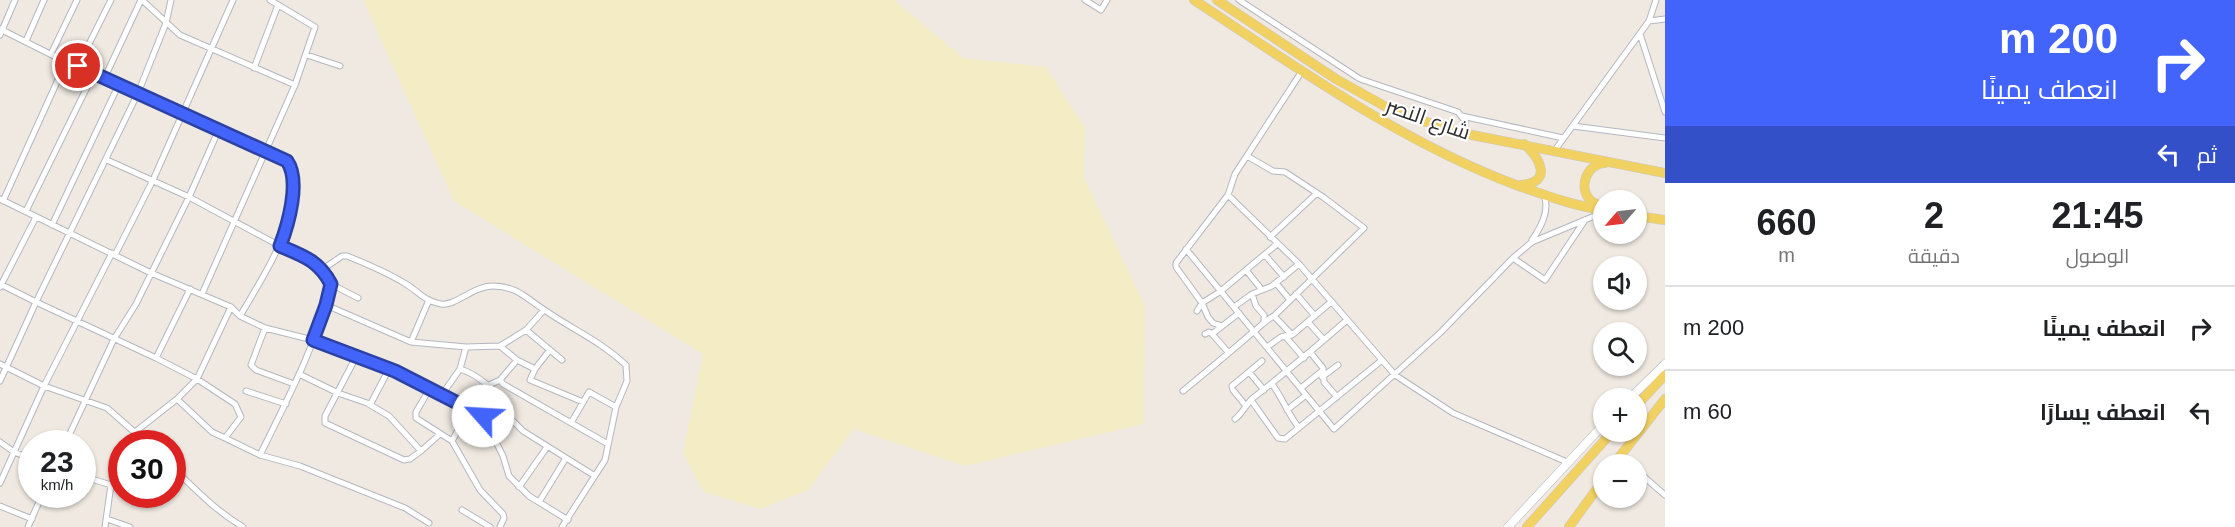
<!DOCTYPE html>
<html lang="ar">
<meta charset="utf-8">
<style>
body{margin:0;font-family:Helvetica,Cairo,sans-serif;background:#f2f2f2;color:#202124;direction:rtl;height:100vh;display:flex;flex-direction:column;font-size:22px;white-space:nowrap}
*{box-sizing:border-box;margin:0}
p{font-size:20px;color:#757577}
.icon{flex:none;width:33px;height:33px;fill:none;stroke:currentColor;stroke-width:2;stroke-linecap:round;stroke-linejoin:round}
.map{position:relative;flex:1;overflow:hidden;direction:ltr}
.sheet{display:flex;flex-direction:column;background:#fff;width:570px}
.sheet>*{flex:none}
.banner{background:#4264fb;color:#fff;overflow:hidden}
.needle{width:39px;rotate:242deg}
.controls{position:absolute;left:1593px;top:190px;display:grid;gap:12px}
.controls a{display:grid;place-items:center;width:54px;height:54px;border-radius:50%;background:#fff;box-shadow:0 2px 4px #0004;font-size:30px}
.speed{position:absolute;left:18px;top:430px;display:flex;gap:12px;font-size:30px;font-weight:700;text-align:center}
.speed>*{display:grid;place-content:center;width:78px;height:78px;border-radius:50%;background:#fff;box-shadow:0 2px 4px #0004;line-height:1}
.speed small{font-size:15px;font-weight:400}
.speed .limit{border:9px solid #d22;background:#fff;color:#111}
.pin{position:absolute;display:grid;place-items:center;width:51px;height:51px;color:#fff;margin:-26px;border:3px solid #fff;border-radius:50%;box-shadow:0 2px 6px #0007}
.me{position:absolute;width:66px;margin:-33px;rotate:296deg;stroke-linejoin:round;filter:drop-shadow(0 0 4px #0008)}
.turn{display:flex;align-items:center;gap:21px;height:126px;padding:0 18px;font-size:27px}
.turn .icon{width:78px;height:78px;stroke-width:2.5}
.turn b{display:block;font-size:42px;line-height:51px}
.then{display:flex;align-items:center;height:57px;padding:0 18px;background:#0003;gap:12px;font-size:22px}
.eta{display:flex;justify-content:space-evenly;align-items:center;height:102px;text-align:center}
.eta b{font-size:36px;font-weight:600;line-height:42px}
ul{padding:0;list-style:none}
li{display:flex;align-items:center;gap:18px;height:84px;padding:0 18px;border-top:2px solid #e0e0e0}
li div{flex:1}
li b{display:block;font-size:22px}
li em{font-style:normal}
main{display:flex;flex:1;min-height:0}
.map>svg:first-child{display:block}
.sand{fill:#f3ecc5}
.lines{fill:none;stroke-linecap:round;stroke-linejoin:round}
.street-casing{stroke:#b4b7c1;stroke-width:7}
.secondary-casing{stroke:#b4b7c1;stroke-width:9}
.primary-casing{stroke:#c9c9c9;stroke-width:10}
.street{stroke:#fff;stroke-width:5}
.secondary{stroke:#fff;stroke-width:8}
.primary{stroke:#f2d163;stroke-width:9}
.route-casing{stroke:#2b41a3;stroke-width:15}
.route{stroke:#4264fb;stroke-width:10}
.labels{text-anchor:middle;stroke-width:4.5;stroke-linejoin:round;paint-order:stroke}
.street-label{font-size:21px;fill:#2e2e2e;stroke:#fff}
</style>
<main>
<section class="sheet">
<div class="banner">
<div class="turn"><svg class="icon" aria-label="right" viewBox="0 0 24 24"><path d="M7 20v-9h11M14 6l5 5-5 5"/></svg><div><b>200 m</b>انعطف يمينًا</div></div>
<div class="then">ثم<svg class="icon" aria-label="left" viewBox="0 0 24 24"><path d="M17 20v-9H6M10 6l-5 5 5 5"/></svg></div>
</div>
<div class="eta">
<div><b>21:45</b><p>الوصول</p></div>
<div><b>2</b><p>دقيقة</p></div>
<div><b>660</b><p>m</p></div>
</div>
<ul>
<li><svg class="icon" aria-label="right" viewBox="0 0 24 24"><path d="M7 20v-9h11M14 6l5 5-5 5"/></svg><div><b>انعطف يمينًا</b></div><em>200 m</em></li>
<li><svg class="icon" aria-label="left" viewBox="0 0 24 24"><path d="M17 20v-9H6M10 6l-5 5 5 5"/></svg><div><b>انعطف يسارًا</b></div><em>60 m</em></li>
</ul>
</section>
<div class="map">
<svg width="1665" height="527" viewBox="0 0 1665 527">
<rect width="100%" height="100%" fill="#efe9e1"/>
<!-- sand -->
<path class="sand" d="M363,0H894L963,58L1046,67L1085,128L1084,178L1145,306L1144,424L965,466L854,429L808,490L760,509L704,492L683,453L703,354L454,201Z"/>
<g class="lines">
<defs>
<path id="street" d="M142,0L180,35L295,85
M1085,0L1101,10L1107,0
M1239,0L1360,79L1458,112L1465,121V133
M1649,21L1665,19
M0,29L66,62L105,77L287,161C293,170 292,178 292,188C290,239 265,273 240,316
M1640,34L1665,112
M0,35L15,0
M26,41L44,0
M51,54L77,0
M307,55L340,66
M78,66L111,0
M254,68L278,5
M105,77L141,0
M1462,116L1563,138
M1573,126L1665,138
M1555,150L1649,21L1656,0
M107,160L189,197L280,246L309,258L323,269L331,284L358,298
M1228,195L1299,264L1395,375L1453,413L1567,462
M0,199L151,273L231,307L197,379L177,399L135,432L130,444
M3,201L66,62
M26,211L94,73
M52,225L119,84
M1270,237L1316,194
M1532,240C1541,227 1550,211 1544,195
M1186,249L1334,429L1440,333L1513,258L1532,242L1604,212
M115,255L153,180L233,0
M1265,255L1284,277
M1513,258L1545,280L1585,220
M323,269L342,256H347C367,264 388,273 406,284C419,292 424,301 441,304C456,306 473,286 493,286C517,286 527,299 546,311C575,331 599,340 626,365L627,381L616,407L605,460L562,527
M1246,270L1262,290
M1276,283L1290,300
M0,284L36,302L156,358L197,379L235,404L241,417L225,438
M0,287L36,217
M202,294L295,85L315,27L270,0
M1252,294L1256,306L1264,315V321
M1296,294L1315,316
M326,305L411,342L466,347L460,369L441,396
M231,307L240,316L265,328L313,340L395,371L483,416
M1234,307L1252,294L1272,286L1299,264
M1197,311L1202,303L1221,291L1277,244
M1274,316L1292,335
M1308,322L1324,340
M1222,326L1213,323L1208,317L1202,303L1176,267V263L1228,195L1235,174L1302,71
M265,328L251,365L256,370L294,384
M526,330L562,360
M1205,334L1209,332L1212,334L1239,313
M1212,334L1228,352
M1285,336L1304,358
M411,342L429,300
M500,346L526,330L544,310
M466,347L500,346L517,360L535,369
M1267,347L1281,337L1292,335L1331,302
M549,351L535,369L530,380L583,402
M1310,352L1323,368L1324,382L1337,397
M356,357L325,416V423L404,460L410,459L421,451
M156,358L190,289
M0,364L44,386L107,408L148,444
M460,369C474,373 502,392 500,408L483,416
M1249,372L1264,390
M299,374L338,393L367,403L389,416L421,451L440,434
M1322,377L1338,365
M500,380L503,384L608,444
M0,381L36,302L138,93L166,23L171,0
M1272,384C1283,399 1288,414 1299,428
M487,386L500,380L517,360
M1301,388L1322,371
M429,390L416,412V418L452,441L480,490L503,514L504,518L500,527
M246,391L286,404
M1183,391C1206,372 1229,353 1252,333C1260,327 1265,320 1274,316L1364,228L1323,197L1285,172L1273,171L1247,156
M177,399L212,432L225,438L260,455L300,466L405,508L429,523
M1251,400L1278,438L1285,439L1382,360
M370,405L389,369
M1246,406L1233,390L1232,386L1262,361
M500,408L523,431L595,476
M1287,410L1306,395
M483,416L503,456L509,476L529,496L568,520
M1235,419C1243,413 1246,404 1253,398C1285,373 1316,347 1347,320
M571,423L589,392L616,407
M452,441L469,410
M0,442L14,452L32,459
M65,444L114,339L136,304L189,197L219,129
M260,455C287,400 317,344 331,284
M1619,455L1630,465
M172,467C195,489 216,511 243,527
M1636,470L1665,495
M82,476L111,485
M0,483L44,386L112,253
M519,487L547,447
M539,502L566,458
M0,506L32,519
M462,510L490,527
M107,519L130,527
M28,527L42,495
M105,527L111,485L122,463"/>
<path id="secondary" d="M1629,399L1665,364
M1508,527L1604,424"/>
<path id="primary" d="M1194,0C1298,68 1399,141 1516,185C1545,195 1573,206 1604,210
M1217,0L1336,79L1388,108L1416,119L1472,135L1665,173
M1520,185C1553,183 1541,159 1524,144
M1604,208C1600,206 1594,203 1590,200C1578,186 1587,164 1605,163
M1636,216L1665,220
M1636,406L1665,375
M1613,465L1665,399
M1527,527L1612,432
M1569,527L1604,479"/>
</defs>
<!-- street casing -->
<use href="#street" class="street-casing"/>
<!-- secondary casing -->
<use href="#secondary" class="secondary-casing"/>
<!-- primary casing -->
<use href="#primary" class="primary-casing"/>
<!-- street -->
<use href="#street" class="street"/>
<!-- secondary -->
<use href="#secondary" class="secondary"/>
<!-- primary -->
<use href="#primary" class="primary"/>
</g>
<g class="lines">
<defs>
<path id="route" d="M78,66L287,161C301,181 288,225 280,246C304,256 319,261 331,284L326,305L313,340L395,371L483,416"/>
</defs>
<!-- route casing -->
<use href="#route" class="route-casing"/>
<!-- route -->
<use href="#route" class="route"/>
</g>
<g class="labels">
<!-- street labels -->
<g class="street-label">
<text transform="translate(1428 119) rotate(19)" y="7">شارع النصر</text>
</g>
</g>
</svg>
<div class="controls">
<a><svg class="needle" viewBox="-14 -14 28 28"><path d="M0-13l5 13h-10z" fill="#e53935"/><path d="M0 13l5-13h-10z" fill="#757577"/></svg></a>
<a><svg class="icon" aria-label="sound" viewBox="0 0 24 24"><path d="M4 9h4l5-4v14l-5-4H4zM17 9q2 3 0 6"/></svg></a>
<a><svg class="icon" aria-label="search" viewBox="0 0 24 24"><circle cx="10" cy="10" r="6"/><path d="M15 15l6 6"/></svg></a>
<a>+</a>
<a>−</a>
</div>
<div class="speed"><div>23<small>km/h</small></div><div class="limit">30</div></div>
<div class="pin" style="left:78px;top:66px;background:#d93025"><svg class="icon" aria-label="arrive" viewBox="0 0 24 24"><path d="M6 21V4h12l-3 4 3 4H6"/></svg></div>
<svg class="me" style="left:483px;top:416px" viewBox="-20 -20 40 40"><circle r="19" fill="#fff"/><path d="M0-13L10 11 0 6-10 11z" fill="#4264fb"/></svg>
</div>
</main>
